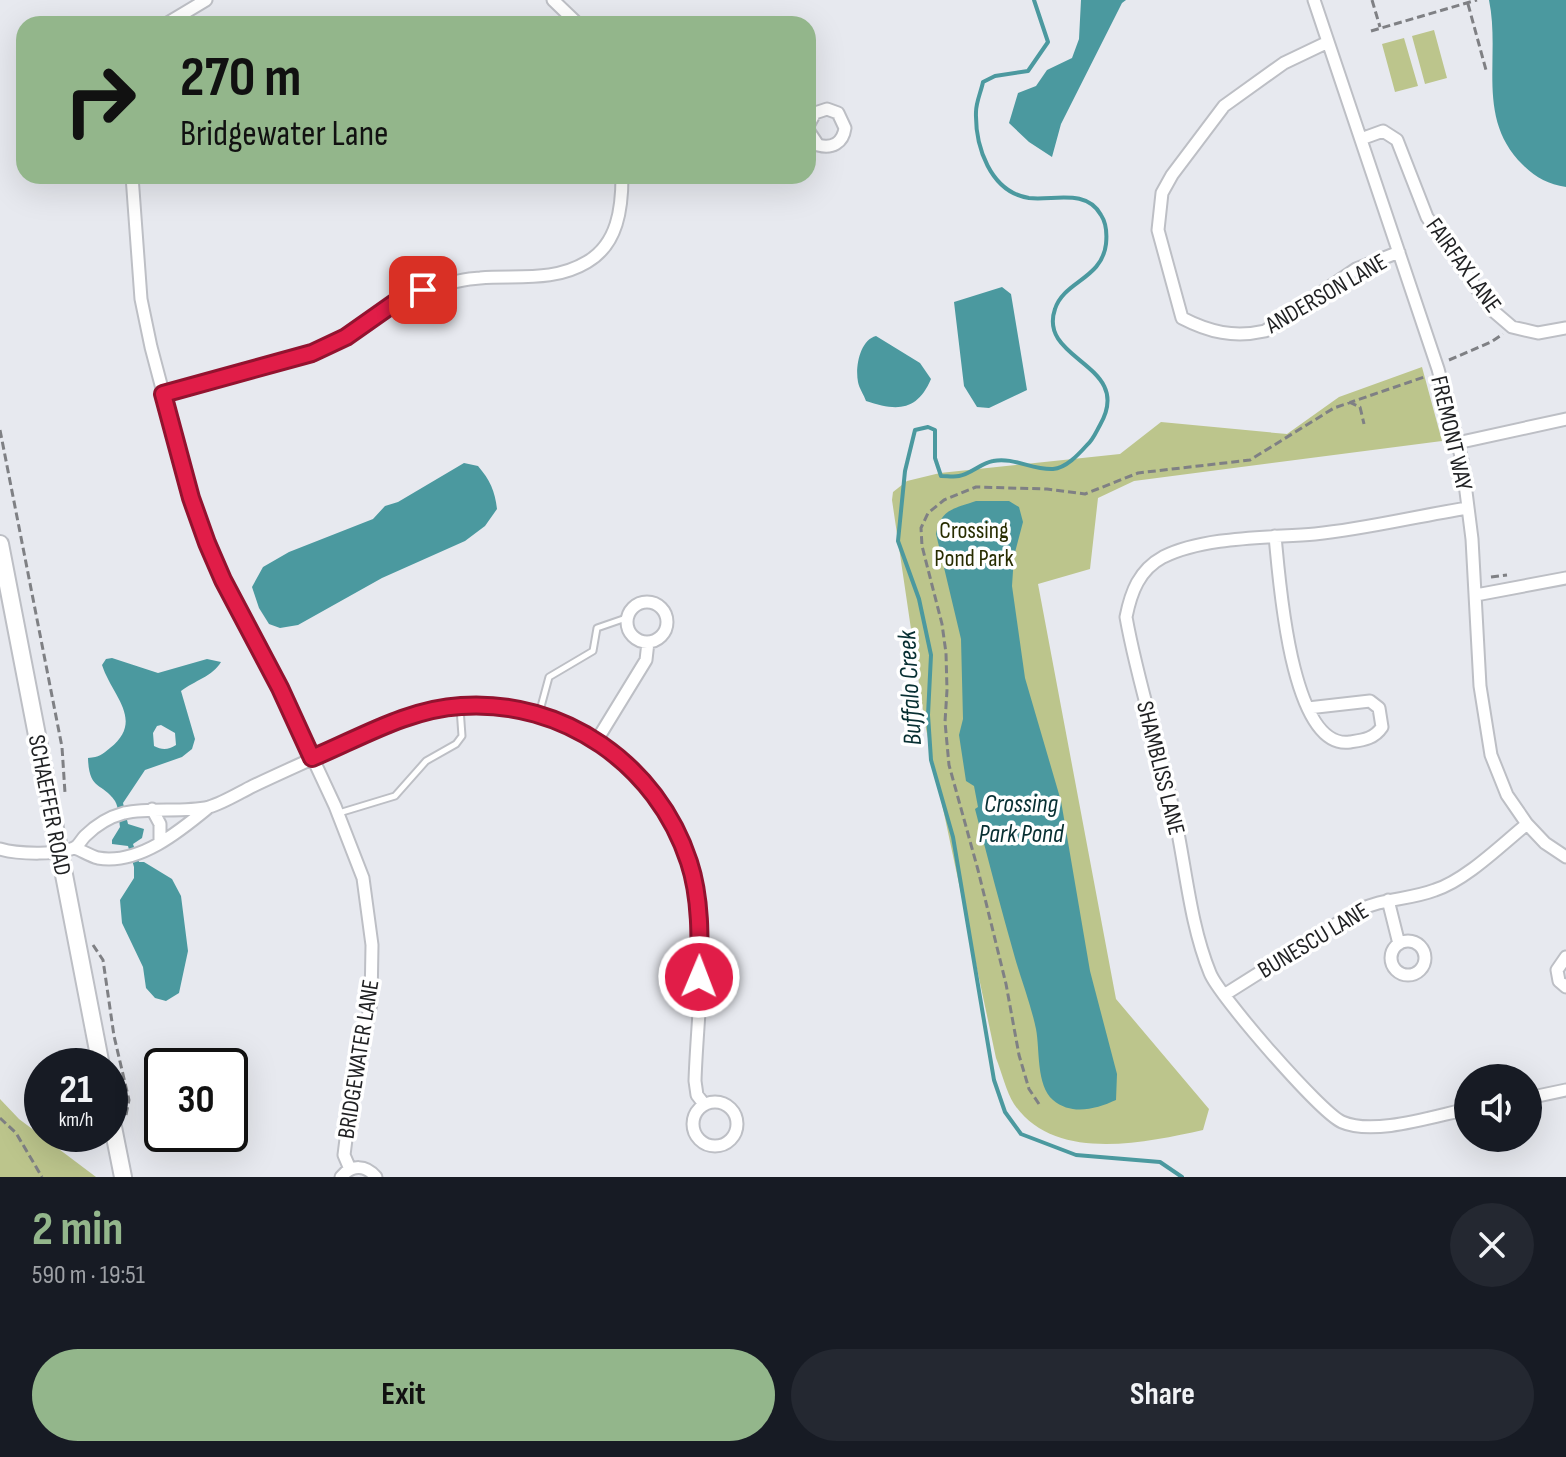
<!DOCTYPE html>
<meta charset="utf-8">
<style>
body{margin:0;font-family:"Sofia Sans Condensed",sans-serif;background:#242831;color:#f1f3f6;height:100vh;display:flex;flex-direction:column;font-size:30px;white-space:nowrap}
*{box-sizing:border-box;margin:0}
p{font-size:26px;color:#9ea1a6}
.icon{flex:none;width:44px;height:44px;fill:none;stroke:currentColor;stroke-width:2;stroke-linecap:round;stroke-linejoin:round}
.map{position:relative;height:1177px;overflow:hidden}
.sheet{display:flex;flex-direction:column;background:#171b24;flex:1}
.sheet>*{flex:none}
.guide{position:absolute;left:16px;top:16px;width:800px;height:168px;border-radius:24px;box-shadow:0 8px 32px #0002;background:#93b68b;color:#111;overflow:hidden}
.buttons{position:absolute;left:1454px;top:1064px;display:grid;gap:16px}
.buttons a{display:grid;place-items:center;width:88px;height:88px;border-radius:50%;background:#171b24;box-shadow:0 8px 32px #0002;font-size:40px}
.speed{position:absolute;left:24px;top:1048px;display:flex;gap:16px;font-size:40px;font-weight:700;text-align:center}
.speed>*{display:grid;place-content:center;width:104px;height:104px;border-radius:50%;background:#171b24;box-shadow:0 8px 32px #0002;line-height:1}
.speed small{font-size:20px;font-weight:400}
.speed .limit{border:4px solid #111;border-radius:12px;background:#fff;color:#111}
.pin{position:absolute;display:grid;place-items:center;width:68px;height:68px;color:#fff;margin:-34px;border-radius:16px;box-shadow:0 4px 12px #0006}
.me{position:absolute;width:88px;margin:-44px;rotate:1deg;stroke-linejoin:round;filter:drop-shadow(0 0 6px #0008)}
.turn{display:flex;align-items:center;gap:28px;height:168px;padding:0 32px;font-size:36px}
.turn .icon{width:104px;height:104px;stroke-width:2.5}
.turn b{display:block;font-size:56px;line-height:68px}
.round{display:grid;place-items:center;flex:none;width:84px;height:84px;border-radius:42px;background:#242831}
.summary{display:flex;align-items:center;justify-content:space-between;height:136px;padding:0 32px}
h1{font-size:48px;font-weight:700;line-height:60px;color:#93b68b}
.cta{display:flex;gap:16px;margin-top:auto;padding:16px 32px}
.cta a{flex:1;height:92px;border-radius:48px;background:#93b68b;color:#111;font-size:32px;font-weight:700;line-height:92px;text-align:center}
.cta a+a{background:#242831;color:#f1f3f6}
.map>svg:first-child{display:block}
.green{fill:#bcc58c}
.water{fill:#4b999f;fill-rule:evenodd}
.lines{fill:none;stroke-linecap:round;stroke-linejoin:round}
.stream{stroke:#4b999f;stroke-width:4}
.lane-casing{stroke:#bdbfc5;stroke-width:9}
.street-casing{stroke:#bdbfc5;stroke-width:15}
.secondary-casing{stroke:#bdbfc5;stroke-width:20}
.path{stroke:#7f8084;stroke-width:3;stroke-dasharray:8 4;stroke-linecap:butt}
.lane{stroke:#fff;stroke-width:5}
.street{stroke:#fff;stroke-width:11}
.secondary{stroke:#fff;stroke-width:16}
.route-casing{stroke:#92132f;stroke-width:20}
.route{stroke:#e11d48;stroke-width:14}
.labels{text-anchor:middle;stroke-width:7;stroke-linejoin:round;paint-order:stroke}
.street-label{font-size:24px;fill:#1f2022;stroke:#fff}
.park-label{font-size:24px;fill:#282d00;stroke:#fff}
.water-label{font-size:26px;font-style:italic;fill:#072f32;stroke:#fff}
</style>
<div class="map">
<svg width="1566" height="1177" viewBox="0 0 1566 1177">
<rect width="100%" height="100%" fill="#e7e9ef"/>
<!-- green -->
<path class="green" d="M1434,30L1447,78L1425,84L1412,36Z
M1404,38L1418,86L1395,92L1382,44Z
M1422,367L1442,441L1134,481L1098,498L1090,569L1038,584L1116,999L1209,1109L1203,1130C1144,1143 1054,1163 1014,1104C1006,1091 1002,1073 996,1058L925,724L892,500L893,492L907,481L940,473L1120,454L1161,422L1287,434L1339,397Z
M0,1099L19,1119L96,1177H0Z"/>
<!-- water -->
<path class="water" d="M1081,0H1126L1122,3L1061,124L1052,157L1029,142L1009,123L1018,93L1036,86L1047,70L1072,58L1079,39Z
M1489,0H1566V187C1548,184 1536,178 1523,165C1475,118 1501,58 1489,0Z
M1002,287L1011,294L1027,390L989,408L977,407L964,386L954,302Z
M876,336L920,363L931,379C917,412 896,411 866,401C864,395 859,388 858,382C855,367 860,340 876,336Z
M464,463L478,466C490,480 495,491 497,509L485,526L465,541L382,578L298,625L280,628L269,624L259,608L252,587L263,567L289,552L373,519L385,506L398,502Z
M976,501H1009L1019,507L1023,522L1014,556L1012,586L1025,678L1061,801L1090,971L1117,1074L1116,1100C1096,1109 1072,1116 1053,1100C1036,1085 1040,1050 1036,1029C1031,1005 1022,982 1015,958C1001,909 988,859 975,809L978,807L974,786L966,781L959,735L963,719L961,639L936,534C941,509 953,509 976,501Z
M112,658L158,673L207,659L221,662C213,676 194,681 181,691L195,739L192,749L182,757L145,770L123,803L128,824L144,829L142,838L133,844L139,862H144L172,879L181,896L188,951L179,993L166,1001L155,998L146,988L143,967L122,923L120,900L134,878V867L128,846L112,844V840L120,827C119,820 119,808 115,801C102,782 89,791 88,758C100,757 101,755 110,748C145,720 112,696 102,665L106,659ZM161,725L175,733L176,745C168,750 162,750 154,746L153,733L157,726Z"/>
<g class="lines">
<!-- stream -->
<path class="stream" d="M1034,0L1048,42L1028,71L995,76L983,82C981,92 976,102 976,112C975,146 990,192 1029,198C1053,201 1086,188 1101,215C1107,224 1107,234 1106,244C1102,279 1064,281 1055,309C1037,361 1135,364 1100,425C1096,432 1093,440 1087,445C1078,455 1066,468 1053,469C1032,470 1014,457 993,461C981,463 971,474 959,476C954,477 947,476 941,476L935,458V430L928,427L915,430L905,471L898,541L919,599L931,655L928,715L931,760L953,837L994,1080L1005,1112L1021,1134L1076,1155L1160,1162L1182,1177"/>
<defs>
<path id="lane" d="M539,714L549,677L593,651L597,628L626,618
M339,813L395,796L426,761L456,744L462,736L460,708"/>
<path id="street" d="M553,0L578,24
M1314,0L1438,369L1462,460L1472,539L1480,686L1491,755L1507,795L1527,824L1545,843L1566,857
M166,24L206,0
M1328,42L1284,63L1224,106L1172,175L1162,193L1158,230L1182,318C1209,332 1234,338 1265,331L1356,269L1399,252
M808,126L815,113L827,109L838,113L845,128C843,143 832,149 818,145L808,130
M1361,139L1383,131L1397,140L1427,217L1491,309L1512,327L1538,333L1566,328
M132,176L141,299L151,347L191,498L223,580L280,688L335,806L363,878L372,945L371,1003L352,1091L344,1155L350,1169
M163,394C197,384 230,375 263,366C280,361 300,358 316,351C355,334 386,301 427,289C444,284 462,279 480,278C517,275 554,282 587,262C618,244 622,208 622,176
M1457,443L1566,419
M1468,508C1417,516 1366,529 1315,534C1269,538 1205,536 1163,557C1139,570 1131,592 1126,617C1138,685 1161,751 1175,818C1186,869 1190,924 1210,973C1219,996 1321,1113 1342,1122C1374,1136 1434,1116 1468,1109
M1275,536C1279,575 1290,751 1350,742C1363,740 1374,739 1382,727L1379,708L1370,701L1308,708
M1476,595L1566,578
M627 622a20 20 0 1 1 40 0a20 20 0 1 1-40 0Z
M597,740L646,660L648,642
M152,809L160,824V842
M75,848C83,851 90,856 98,858C139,865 180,831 209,807
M0,849C16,854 63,856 77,846C80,843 82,839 85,836C96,825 109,817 124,813C152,807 182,813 209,807C223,803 239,793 253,786C291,768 330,751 369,733C385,726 402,716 420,712C536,686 653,747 690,863C711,927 697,1013 695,1081L697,1095L704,1104
M1388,900L1399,944
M1391 958a17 17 0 1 1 34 0a17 17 0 1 1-34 0Z
M1566,957L1557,970L1559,981L1566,987
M1224,995L1357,911C1382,898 1409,900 1435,890C1466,880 1501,845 1527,824
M1528,1098L1566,1090
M693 1124a22 22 0 1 1 44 0a22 22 0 1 1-44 0Z
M341,1177C352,1164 366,1165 376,1177"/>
<path id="secondary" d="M0,544L101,1066
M110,1112L123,1177"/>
</defs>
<!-- lane casing -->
<use href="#lane" class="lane-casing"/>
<!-- street casing -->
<use href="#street" class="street-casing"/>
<!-- secondary casing -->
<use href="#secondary" class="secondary-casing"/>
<!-- path -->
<path class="path" d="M1372,0L1380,27
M1468,4L1486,70
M1371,31L1477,0
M1449,360L1491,342L1503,334
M1349,402L1360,407L1364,424
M0,430L62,747L65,793
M1491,577L1507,575
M93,945L103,960L114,1036L129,1100L126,1115
M1039,1104L1029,1089L1019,1055L1006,984L978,870L949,765L945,722L947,690L946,653L942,624L922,546L921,528L928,513L944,500L976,487L1047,489L1085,494L1138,473L1250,460L1334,408L1427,376
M0,1118L16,1133L42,1177"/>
<!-- lane -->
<use href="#lane" class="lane"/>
<!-- street -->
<use href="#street" class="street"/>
<!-- secondary -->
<use href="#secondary" class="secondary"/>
</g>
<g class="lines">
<defs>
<path id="route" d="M423,290L400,299L346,337L312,353L163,394L191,498L207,543L223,580L280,688L312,758C360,738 408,709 461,706C563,699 657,764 689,862C701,898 700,940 699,977"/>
</defs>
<!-- route casing -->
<use href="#route" class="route-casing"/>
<!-- route -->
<use href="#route" class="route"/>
</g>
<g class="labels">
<!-- street labels -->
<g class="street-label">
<text transform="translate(1464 265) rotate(54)" y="8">FAIRFAX LANE</text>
<text transform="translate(1326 293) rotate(-30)" y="8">ANDERSON LANE</text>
<text transform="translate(1452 433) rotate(77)" y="8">FREMONT WAY</text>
<text transform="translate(1161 768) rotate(76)" y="8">SHAMBLISS LANE</text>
<text transform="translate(50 805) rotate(79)" y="8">SCHAEFFER ROAD</text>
<text transform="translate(1313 940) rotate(-31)" y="8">BUNESCU LANE</text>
<text transform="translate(358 1059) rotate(-81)" y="8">BRIDGEWATER LANE</text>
</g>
<!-- park labels -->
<g class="park-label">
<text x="974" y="538">Crossing<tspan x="974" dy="28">Pond Park</tspan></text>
</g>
<!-- water labels -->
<g class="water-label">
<text transform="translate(909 688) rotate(-93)" y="9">Buffalo Creek</text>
<text x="1021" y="812">Crossing<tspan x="1021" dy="30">Park Pond</tspan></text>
</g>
</g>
</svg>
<div class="buttons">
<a><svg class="icon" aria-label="sound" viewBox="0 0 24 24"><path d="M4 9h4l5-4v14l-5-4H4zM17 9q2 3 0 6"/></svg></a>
</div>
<div class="speed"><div>21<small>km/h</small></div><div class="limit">30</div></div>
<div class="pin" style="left:423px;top:290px;background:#d93025"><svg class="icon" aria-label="arrive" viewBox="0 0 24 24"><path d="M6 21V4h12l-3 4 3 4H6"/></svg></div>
<svg class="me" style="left:699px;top:977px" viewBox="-20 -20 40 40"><circle r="17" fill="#e11d48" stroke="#fff" stroke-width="3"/><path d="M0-11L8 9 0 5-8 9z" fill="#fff"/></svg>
<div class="guide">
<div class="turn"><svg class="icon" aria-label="right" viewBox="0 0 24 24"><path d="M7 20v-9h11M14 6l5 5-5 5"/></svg><div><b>270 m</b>Bridgewater Lane</div></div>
</div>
</div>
<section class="sheet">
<div class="summary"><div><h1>2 min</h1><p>590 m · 19:51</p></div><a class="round"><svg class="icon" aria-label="close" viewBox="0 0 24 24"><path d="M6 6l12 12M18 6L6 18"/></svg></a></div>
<div class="cta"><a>Exit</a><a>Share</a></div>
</section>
